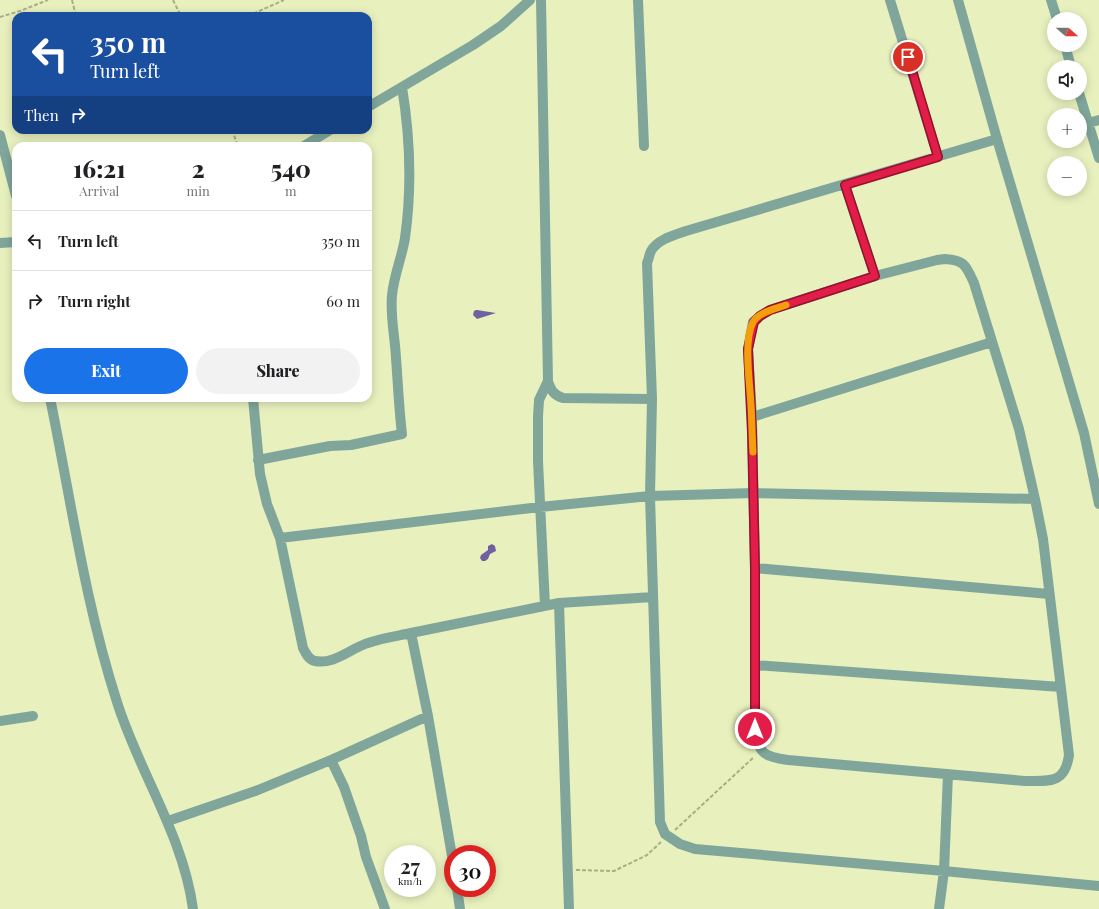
<!DOCTYPE html>
<meta charset="utf-8">
<style>
body{margin:0;font-family:"Playfair Display",serif;background:#f2f2f2;color:#202124;height:100vh;display:flex;flex-direction:column;font-size:15px;white-space:nowrap}
*{box-sizing:border-box;margin:0}
p{font-size:13px;color:#757577}
.icon{flex:none;width:22px;height:22px;fill:none;stroke:currentColor;stroke-width:2;stroke-linecap:round;stroke-linejoin:round}
.map{position:relative;flex:1;overflow:hidden}
.details{position:absolute;left:12px;top:142px;width:360px;height:260px;display:flex;flex-direction:column;background:#fff;border-radius:12px;box-shadow:0 2px 10px #0003}
.details>*{flex:none}
.top-card{position:absolute;left:12px;top:12px;width:360px;height:122px;border-radius:12px;box-shadow:0 2px 10px #0003;background:#1a4fa0;color:#fff;overflow:hidden}
.needle{width:26px;rotate:110deg}
.fabs{position:absolute;left:1047px;top:12px;display:grid;gap:8px}
.fabs a{display:grid;place-items:center;width:40px;height:40px;border-radius:50%;background:#fff;box-shadow:0 2px 10px #0003;font-size:20px}
.speed{position:absolute;left:384px;top:845px;display:flex;gap:8px;font-size:20px;font-weight:700;text-align:center}
.speed>*{display:grid;place-content:center;width:52px;height:52px;border-radius:50%;background:#fff;box-shadow:0 2px 10px #0003;line-height:1}
.speed small{font-size:10px;font-weight:400}
.speed .limit{border:6px solid #d22;background:#fff;color:#111}
.pin{position:absolute;display:grid;place-items:center;width:34px;height:34px;color:#fff;margin:-17px;border:2px solid #fff;border-radius:50%;box-shadow:0 1px 4px #0007}
.me{position:absolute;width:44px;margin:-22px;rotate:0deg;stroke-linejoin:round;filter:drop-shadow(0 0 3px #0008)}
.turn{display:flex;align-items:center;gap:14px;height:84px;padding:0 12px;font-size:18px}
.turn .icon{width:52px;height:52px;stroke-width:2.5}
.turn b{display:block;font-size:28px;line-height:34px}
.then{display:flex;align-items:center;height:38px;padding:0 12px;background:#0003;gap:8px;font-size:15px}
.eta{display:flex;justify-content:space-evenly;align-items:center;height:68px;text-align:center}
.eta b{font-size:24px;font-weight:800;line-height:28px}
.cta{display:flex;gap:8px;margin-top:auto;padding:8px 12px}
.cta a{flex:1;height:46px;border-radius:24px;background:#1a73e8;color:#fff;font-size:16px;font-weight:800;line-height:46px;text-align:center}
.cta a+a{background:#f2f2f2;color:#202124}
ul{padding:0;list-style:none}
li{display:flex;align-items:center;gap:12px;height:60px;padding:0 12px;border-top:1px solid #e0e0e0}
li div{flex:1}
li b{display:block;font-size:15px}
li em{font-style:normal}
.map>svg:first-child{display:block}
.building{fill:#7160a0}
.lines{fill:none;stroke-linecap:round;stroke-linejoin:round}
.path{stroke:#a8af87;stroke-width:2;stroke-dasharray:4 2;stroke-linecap:butt}
.minor{stroke:#80a69b;stroke-width:10}
.tertiary{stroke:#80a69b;stroke-width:10}
.route-casing{stroke:#92132f;stroke-width:10}
.route{stroke:#e11d48;stroke-width:7}
.slow{stroke:#f59e0b;stroke-width:7}
</style>
<div class="map">
<svg width="1099" height="909" viewBox="0 0 1099 909">
<rect width="100%" height="100%" fill="#e8f1be"/>
<!-- building -->
<path class="building" d="M476,310H477L496,313L477,319L473,315L474,311Z
M492,544L495,546L496,551L490,554L488,559L485,561H482L480,558L481,555L488,550V546Z"/>
<g class="lines">
<!-- path -->
<path class="path" d="M72,0L76,16
M173,0L181,16
M248,16L284,0
M0,17L20,11L48,0
M232,130L238,146
M675,830L754,757
M576,870L614,871L647,855L661,842"/>
<!-- minor -->
<path class="minor" d="M541,0L548,381C551,391 554,395 563,398L652,399
M638,0L644,146
M890,0L938,157
M1051,0L1057,19
M1065,45L1071,67
M1079,93L1099,158
M368,107L473,45L501,26L530,0
M1088,123L1099,120
M0,135L16,196
M997,139L686,231C675,235 658,239 651,251C649,255 649,259 647,263L652,399L650,496L660,822L665,834L680,844L695,849L944,871L1099,886
M304,146L330,130
M845,185L875,276
M0,243L16,242
M945,259C965,260 966,266 974,283L1019,429L1035,499L1043,539L1069,755C1065,784 1050,781 1025,781L788,760C763,756 759,754 755,729V568L752,417L748,349L753,322L760,316L770,310L875,276L937,260Z
M50,398C71,500 85,603 117,702C139,772 183,835 193,909
M253,398L260,474L267,504L280,538L303,648C306,654 309,660 315,661C334,665 351,648 368,643C382,638 397,636 411,633
M752,417L992,342
M258,460L330,446L351,445L402,434C399,409 398,384 396,358C395,337 390,316 392,295C394,275 402,257 405,238C412,188 410,136 402,87
M280,538L540,507L650,496L754,493L1035,499
M755,568L1049,594
M545,606L538,461V417L539,400L548,381
M755,665L1061,687
M0,721L33,716
M331,760L344,787L361,836L366,857L385,909
M168,821L258,790L331,760L428,716
M453,862L428,716L411,633L559,603
M457,888L460,909
M569,909L559,603L653,597
M939,909L944,871L948,774"/>
<!-- tertiary -->
<path class="tertiary" d="M958,0L997,139L1084,433L1099,504"/>
</g>
<g class="lines">
<defs>
<path id="route" d="M755,729V568L752,432L748,349L754,322L760,316L770,310L875,276L845,185L938,157L908,57"/>
</defs>
<!-- route casing -->
<use href="#route" class="route-casing"/>
<!-- route -->
<use href="#route" class="route"/>
<!-- slow -->
<path class="slow" d="M753,452C752,436 752,421 751,405C750,384 743,341 753,322C759,312 775,309 786,305"/>
</g>
</svg>
<div class="fabs">
<a><svg class="needle" viewBox="-14 -14 28 28"><path d="M0-13l5 13h-10z" fill="#e53935"/><path d="M0 13l5-13h-10z" fill="#757577"/></svg></a>
<a><svg class="icon" aria-label="sound" viewBox="0 0 24 24"><path d="M4 9h4l5-4v14l-5-4H4zM17 9q2 3 0 6"/></svg></a>
<a>+</a>
<a>−</a>
</div>
<div class="speed"><div>27<small>km/h</small></div><div class="limit">30</div></div>
<div class="pin" style="left:908px;top:57px;background:#d93025"><svg class="icon" aria-label="arrive" viewBox="0 0 24 24"><path d="M6 21V4h12l-3 4 3 4H6"/></svg></div>
<svg class="me" style="left:755px;top:729px" viewBox="-20 -20 40 40"><circle r="17" fill="#e11d48" stroke="#fff" stroke-width="3"/><path d="M0-11L8 9 0 5-8 9z" fill="#fff"/></svg>
<div class="top-card">
<div class="turn"><svg class="icon" aria-label="left" viewBox="0 0 24 24"><path d="M17 20v-9H6M10 6l-5 5 5 5"/></svg><div><b>350 m</b>Turn left</div></div>
<div class="then">Then<svg class="icon" aria-label="right" viewBox="0 0 24 24"><path d="M7 20v-9h11M14 6l5 5-5 5"/></svg></div>
</div>
<section class="details">
<div class="eta">
<div><b>16:21</b><p>Arrival</p></div>
<div><b>2</b><p>min</p></div>
<div><b>540</b><p>m</p></div>
</div>
<ul>
<li><svg class="icon" aria-label="left" viewBox="0 0 24 24"><path d="M17 20v-9H6M10 6l-5 5 5 5"/></svg><div><b>Turn left</b></div><em>350 m</em></li>
<li><svg class="icon" aria-label="right" viewBox="0 0 24 24"><path d="M7 20v-9h11M14 6l5 5-5 5"/></svg><div><b>Turn right</b></div><em>60 m</em></li>
</ul>
<div class="cta"><a>Exit</a><a>Share</a></div>
</section>
</div>
